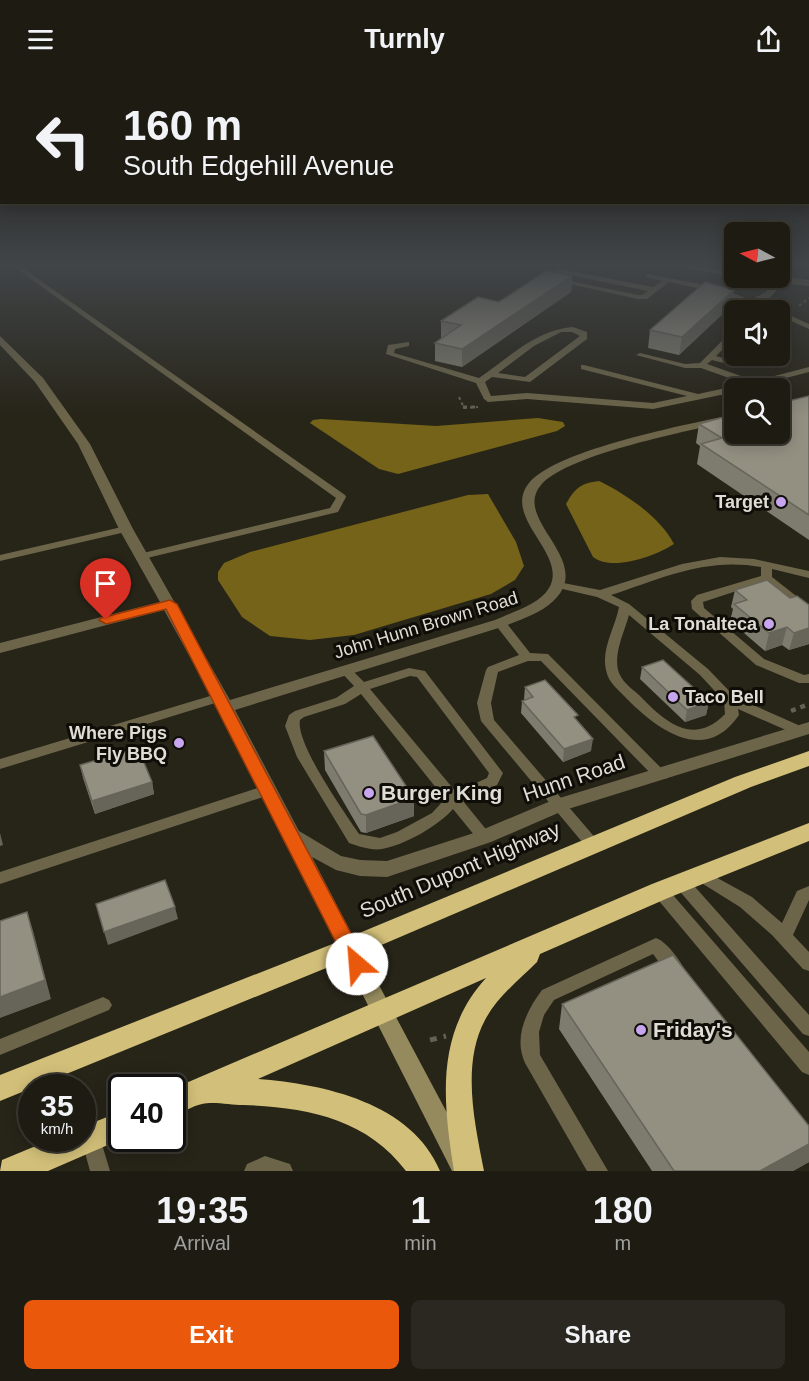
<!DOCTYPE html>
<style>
body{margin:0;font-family:Arial,sans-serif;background:#2a2820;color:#f1f3f6;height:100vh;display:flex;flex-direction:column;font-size:22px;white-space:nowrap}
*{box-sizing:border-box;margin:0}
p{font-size:20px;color:#a0a19f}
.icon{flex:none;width:33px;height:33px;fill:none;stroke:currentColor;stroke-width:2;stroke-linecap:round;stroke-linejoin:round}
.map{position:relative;height:1093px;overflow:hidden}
.details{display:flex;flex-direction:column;background:#1d1b12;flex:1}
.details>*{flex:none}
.guide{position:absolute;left:0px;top:0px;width:810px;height:126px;box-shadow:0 3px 15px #0003,0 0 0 2px #3b3932;background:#1d1b12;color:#f1f3f6;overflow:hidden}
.needle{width:39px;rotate:277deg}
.tools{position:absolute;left:724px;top:144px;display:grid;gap:12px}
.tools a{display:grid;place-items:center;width:66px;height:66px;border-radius:9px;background:#1d1b12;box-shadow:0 3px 15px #0003,0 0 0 2px #3b3932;font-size:30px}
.speed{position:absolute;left:18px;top:996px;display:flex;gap:12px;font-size:30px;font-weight:700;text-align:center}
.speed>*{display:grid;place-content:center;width:78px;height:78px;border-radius:50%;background:#1d1b12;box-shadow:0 3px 15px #0003,0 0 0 2px #3b3932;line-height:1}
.speed small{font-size:15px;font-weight:400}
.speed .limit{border:3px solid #111;border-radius:9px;background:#fff;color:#111}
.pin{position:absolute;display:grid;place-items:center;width:51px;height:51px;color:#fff;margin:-62px -26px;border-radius:50% 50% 50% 0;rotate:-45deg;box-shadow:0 0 6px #0007}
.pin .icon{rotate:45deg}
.me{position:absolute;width:66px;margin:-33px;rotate:333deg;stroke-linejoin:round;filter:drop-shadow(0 0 4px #0008)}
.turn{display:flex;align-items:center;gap:21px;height:126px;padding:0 24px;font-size:27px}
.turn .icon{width:78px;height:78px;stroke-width:2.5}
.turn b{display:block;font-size:42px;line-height:51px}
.eta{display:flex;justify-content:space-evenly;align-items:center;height:102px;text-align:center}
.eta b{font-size:36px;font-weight:700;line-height:42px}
.cta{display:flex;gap:12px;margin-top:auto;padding:12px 24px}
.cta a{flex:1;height:69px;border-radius:9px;background:#ea580c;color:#fff;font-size:24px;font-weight:700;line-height:69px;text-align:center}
.cta a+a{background:#2a2820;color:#f1f3f6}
header{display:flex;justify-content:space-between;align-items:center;height:78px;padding:0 24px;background:#1d1b12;font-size:27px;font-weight:700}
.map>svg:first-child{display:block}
.water{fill:#746318}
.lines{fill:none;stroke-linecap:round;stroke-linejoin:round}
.path-far3{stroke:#636056;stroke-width:2;stroke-dasharray:3 3;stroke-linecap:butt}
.path-far2{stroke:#636056;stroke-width:3;stroke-dasharray:4 4;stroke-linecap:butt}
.path-far1{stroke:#636056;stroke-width:4.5;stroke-dasharray:5 5;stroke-linecap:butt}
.path{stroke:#636056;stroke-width:5;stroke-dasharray:7 7;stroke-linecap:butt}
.lane{fill:#6c654a;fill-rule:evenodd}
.street{fill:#6c654a;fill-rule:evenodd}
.secondary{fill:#958a5d;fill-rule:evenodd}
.highway{fill:#d2bf79;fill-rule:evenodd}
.wall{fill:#7e7b6f}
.shaded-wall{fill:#67645a}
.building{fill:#938f81;stroke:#67645a;stroke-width:1.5}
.route{fill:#ea580c;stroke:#983908;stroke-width:1.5}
.poi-dot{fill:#c8a6ef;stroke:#0f0d08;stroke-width:2}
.labels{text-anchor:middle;stroke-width:6;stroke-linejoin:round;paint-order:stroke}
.poi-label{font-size:18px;font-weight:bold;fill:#dfddd5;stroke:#0f0d08;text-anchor:end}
.street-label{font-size:18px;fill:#dfddd5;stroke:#0f0d08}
.near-street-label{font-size:21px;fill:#dfddd5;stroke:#0f0d08}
.near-poi-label{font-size:21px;font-weight:bold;fill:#dfddd5;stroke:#0f0d08;text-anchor:start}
</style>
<header><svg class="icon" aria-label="menu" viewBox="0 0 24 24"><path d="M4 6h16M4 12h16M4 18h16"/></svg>Turnly<svg class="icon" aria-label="share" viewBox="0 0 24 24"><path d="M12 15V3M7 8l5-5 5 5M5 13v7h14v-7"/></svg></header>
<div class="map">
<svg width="809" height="1093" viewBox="0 0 809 1093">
<rect width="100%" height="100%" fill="#272418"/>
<!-- water -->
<path class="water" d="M538,340L563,344L565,348L557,353L398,396L379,391L310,345L313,342L321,341L436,348Z
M599,403C626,416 660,439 674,466C656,478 612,494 593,479L566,426C575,410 581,405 599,403Z
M488,416L516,464L524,488L515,502L491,516L354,557L310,562L270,558L242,539L218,502V494L224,485L250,474L468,417Z"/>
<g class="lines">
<!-- path-far3 -->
<path class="path-far3" d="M799,228L809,220
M459,319L464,330L478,329"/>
<!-- path-far2 -->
<path class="path-far2" d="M463,329H478"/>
<!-- path-far1 -->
<path class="path-far1" d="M791,633L809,626"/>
<!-- path -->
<path class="path" d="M430,962L446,958"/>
<!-- lane -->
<path class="lane" d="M10,186H17L345,417L346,419L338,434L143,481L139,480L138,478L139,476L330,430L336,420Z
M560,191L653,209L662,203L646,199V197L648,196L716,209L778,232H768L711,213L669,204L647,221H638L543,200L544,197ZM560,195L648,213L642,217H638L550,199Z
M780,233L809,246V251L780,238Z
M780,248H783L784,252L780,254Z
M573,249L587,254V261L530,304L492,299L485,304L491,318L527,315L653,325L687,318L581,291V287H584L698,316L735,308L739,310H735V314L653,331L527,321L488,324L484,321L476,305L386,276L388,267L409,264V268L395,271L394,275L479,300C509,280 535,252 573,249ZM561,254H572L580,258L525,299L498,295L534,268Z
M732,253H735V259L716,278C724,280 732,283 741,282C748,281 752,278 760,278C748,292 728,286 712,282L707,286L755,303L809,289V294L747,310L743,308L746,306L701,290H685L636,277L640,275L685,286L700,285Z
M126,448L131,451L130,453L0,483V477Z
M720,479L754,481L809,493V500L772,491V499L809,528V538L805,537L764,504L703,524L704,530L764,581L804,597L809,596V605H799L756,587L692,531L691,523L697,517L761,498V489C706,479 663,500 611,517L629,526L708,591L735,619L805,650L807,653L805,656H795L738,631L739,637C705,687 658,652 627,621C619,612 608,605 606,592C601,571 615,550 619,529L597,519L554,509L552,507L558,504L600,512L682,486ZM629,537L700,597L724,623L725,636C693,669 665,644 639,617C631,610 621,603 618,592C614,574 624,555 629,537Z
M500,541L504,542L530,575L548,576L668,697L666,701H656L541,583H528L498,594L491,625L494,642L598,763L601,767L598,771L593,773L588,771L481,643L477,625L486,592L488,589L519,577L494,545Z
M345,588L349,589L364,604L409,590L425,593L503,695L497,707L463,723L489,755L492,759L489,763L484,765L479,763L453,731C438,748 405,767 382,771C372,773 358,768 349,765L297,679L285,648L289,637L295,633L336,620L354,608L339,592ZM410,598L417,599L489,695L487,700L456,714L370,611ZM361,616L445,721L432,735L397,754L380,760L359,756C345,735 295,665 300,642L304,639L345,626Z
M220,615L227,619L225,622L0,691V681Z
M267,707L272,708L274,712L272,716L0,806V794Z
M701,791L752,819L782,845L797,813L809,808V822L793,857L809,874V893L803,891L772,857L740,829L695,801L693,797L695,793Z
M682,799L688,801L809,937V958L803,956L676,809L674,805L676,801Z
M660,807L666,809L809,974V997L802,994L654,817L652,813L654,809Z
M656,860C667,864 679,881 685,892L682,897C668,902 661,886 653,876L554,922L544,937L539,954L540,977L608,1093H587L525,985C513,959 527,932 542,912Z
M103,919L109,922L112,927L109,932L0,977V961Z
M91,1050L98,1053L110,1093H90L81,1060L84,1053Z
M265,1078L290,1086L293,1093H244L247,1086Z"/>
<!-- street -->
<path class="street" d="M665,186H684L735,193V199Z
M780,198L809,202V208L781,205C775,217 763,228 749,227V223L766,214L772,204L756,202L755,200Z
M0,258L43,300L90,366L133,451L230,622L495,542C512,534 539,527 549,510C569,476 501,440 529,405C557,371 690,346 735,336V342C691,353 569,375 541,407C509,444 608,488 543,531C532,538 517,543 505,548L235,632L299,753L341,778L360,782L387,783L477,754L553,722L809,644V656L565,732L491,764L387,799L360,798L336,792L312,779L359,870L356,876L349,879L342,876L211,617L164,532L0,575V565L160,524L119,451L78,366L35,304L0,267Z"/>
<!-- secondary -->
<path class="secondary" d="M349,861L356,864L478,1093H452L339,870L342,864Z"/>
<!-- highway -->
<path class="highway" d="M809,673V688L751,709L358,877L0,1023V997L340,863L735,699Z
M809,745V763L668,820L540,876L537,884C519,902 497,919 485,942C461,987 475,1046 484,1093H454C443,1024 435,956 486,900L258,1001C324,1006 412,1025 440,1093H406C366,1040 305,1029 243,1027C231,1027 213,1023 202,1026C192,1028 182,1035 172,1038V1011L652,806Z
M122,1033V1060H124L48,1093H0L2,1082L55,1060H82V1049Z"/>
</g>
<!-- wall -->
<path class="wall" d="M572,198L571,214L462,289L435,283V265L441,260V243Z
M731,228L679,277L648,270L650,252Z
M809,318V462L697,386L700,368L696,365L699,346Z
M735,512L790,520L809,527V566L789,572L782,567L765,573L730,543L733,531L731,529Z
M642,589L709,624L706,637L685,644L640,601Z
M525,609L577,643L591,673L563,684L521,635L522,623L525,622L524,621Z
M324,673L414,738L366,755L361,754L325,692Z
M80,687L152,704L154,716L95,736L83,700Z
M562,926L809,1084L793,1093H652L559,951Z"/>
<!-- shaded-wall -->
<path class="shaded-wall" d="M572,198L571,214L462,289V271Z
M734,212L731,228L679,277L682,259Z
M787,549L782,567L765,573L769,555Z
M809,550V566L789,572L794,555Z
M709,624L706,637L685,644L687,632Z
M593,661L591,673L563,684L564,671Z
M152,704L154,716L95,736L92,723Z
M414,720V738L366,755V737Z
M0,755L3,767L0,768Z
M175,829L178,841L108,867L104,854Z
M27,834L33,853L51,921L0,940V919Z
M809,1066V1084L793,1093H760Z"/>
<!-- building -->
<path class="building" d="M546,193L572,198L462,271L435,265L461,247L441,243L478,219L499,224Z
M705,204L734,212L682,259L650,252Z
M809,318V437L701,366L722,360L699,346L735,336V356H780V325Z
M767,502L790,520L797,518L809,527V550L794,555L787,549L769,555L734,526L747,522L735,512Z
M663,582L709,624L687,632L642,589Z
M545,602L578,637L574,639L593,661L564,671L522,623L533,619L525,609Z
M373,658L414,720L366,737L361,736L324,673Z
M138,670L152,704L92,723L80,687Z
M165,802L175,829L104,854L96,826Z
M27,834L45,902L0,919V843Z
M673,877L809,1048V1066L760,1093H674L562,926Z"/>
<!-- sky -->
<linearGradient id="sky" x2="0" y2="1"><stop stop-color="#15140d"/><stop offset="0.55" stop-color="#414548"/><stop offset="1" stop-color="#414548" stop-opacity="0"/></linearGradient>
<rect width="809" height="339" fill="url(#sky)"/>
<!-- route -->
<path class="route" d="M170,522L177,526L364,880L367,886L364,892L357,894L350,892L166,531L106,546L99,542L101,540Z"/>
<!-- markers -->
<g class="poi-dot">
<circle cx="781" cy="424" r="6"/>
<circle cx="769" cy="546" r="6"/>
<circle cx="673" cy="619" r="6"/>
<circle cx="179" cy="665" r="6"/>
<circle cx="369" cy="715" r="6"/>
<circle cx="641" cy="952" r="6"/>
</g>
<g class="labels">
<!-- poi labels -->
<g class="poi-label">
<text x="769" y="430">Target</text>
<text x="757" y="552">La Tonalteca</text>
<text x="685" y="625" text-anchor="start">Taco Bell</text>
<text x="167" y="661">Where Pigs<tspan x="167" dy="21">Fly BBQ</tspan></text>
</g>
<!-- street labels -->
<g class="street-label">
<text transform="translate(426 547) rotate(-17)" y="6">John Hunn Brown Road</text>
</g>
<!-- near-street labels -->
<g class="near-street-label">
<text transform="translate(574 700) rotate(-19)" y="7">Hunn Road</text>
<text transform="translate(460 792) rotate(-23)" y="7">South Dupont Highway</text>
</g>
<!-- near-poi labels -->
<g class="near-poi-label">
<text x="381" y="722">Burger King</text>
<text x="653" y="959">Friday's</text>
</g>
</g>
</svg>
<div class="tools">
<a><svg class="needle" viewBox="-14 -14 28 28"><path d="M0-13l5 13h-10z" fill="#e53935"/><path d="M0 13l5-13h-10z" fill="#a0a19f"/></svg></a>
<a><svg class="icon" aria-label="sound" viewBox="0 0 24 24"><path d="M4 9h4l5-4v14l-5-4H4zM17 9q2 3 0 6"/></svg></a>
<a><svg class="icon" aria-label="search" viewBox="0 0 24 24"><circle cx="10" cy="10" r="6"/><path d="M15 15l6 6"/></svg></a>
</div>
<div class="speed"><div>35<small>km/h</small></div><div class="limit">40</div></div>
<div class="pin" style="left:106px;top:542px;background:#d93025"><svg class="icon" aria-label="arrive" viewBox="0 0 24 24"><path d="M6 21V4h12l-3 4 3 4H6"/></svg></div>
<svg class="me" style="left:357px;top:886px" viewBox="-20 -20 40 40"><circle r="19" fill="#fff"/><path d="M0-13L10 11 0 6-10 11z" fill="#ea580c"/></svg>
<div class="guide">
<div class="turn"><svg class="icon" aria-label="left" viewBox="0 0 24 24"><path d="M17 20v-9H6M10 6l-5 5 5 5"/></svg><div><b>160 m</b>South Edgehill Avenue</div></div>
</div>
</div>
<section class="details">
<div class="eta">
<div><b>19:35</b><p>Arrival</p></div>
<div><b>1</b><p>min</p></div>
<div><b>180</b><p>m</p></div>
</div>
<div class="cta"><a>Exit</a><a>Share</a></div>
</section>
